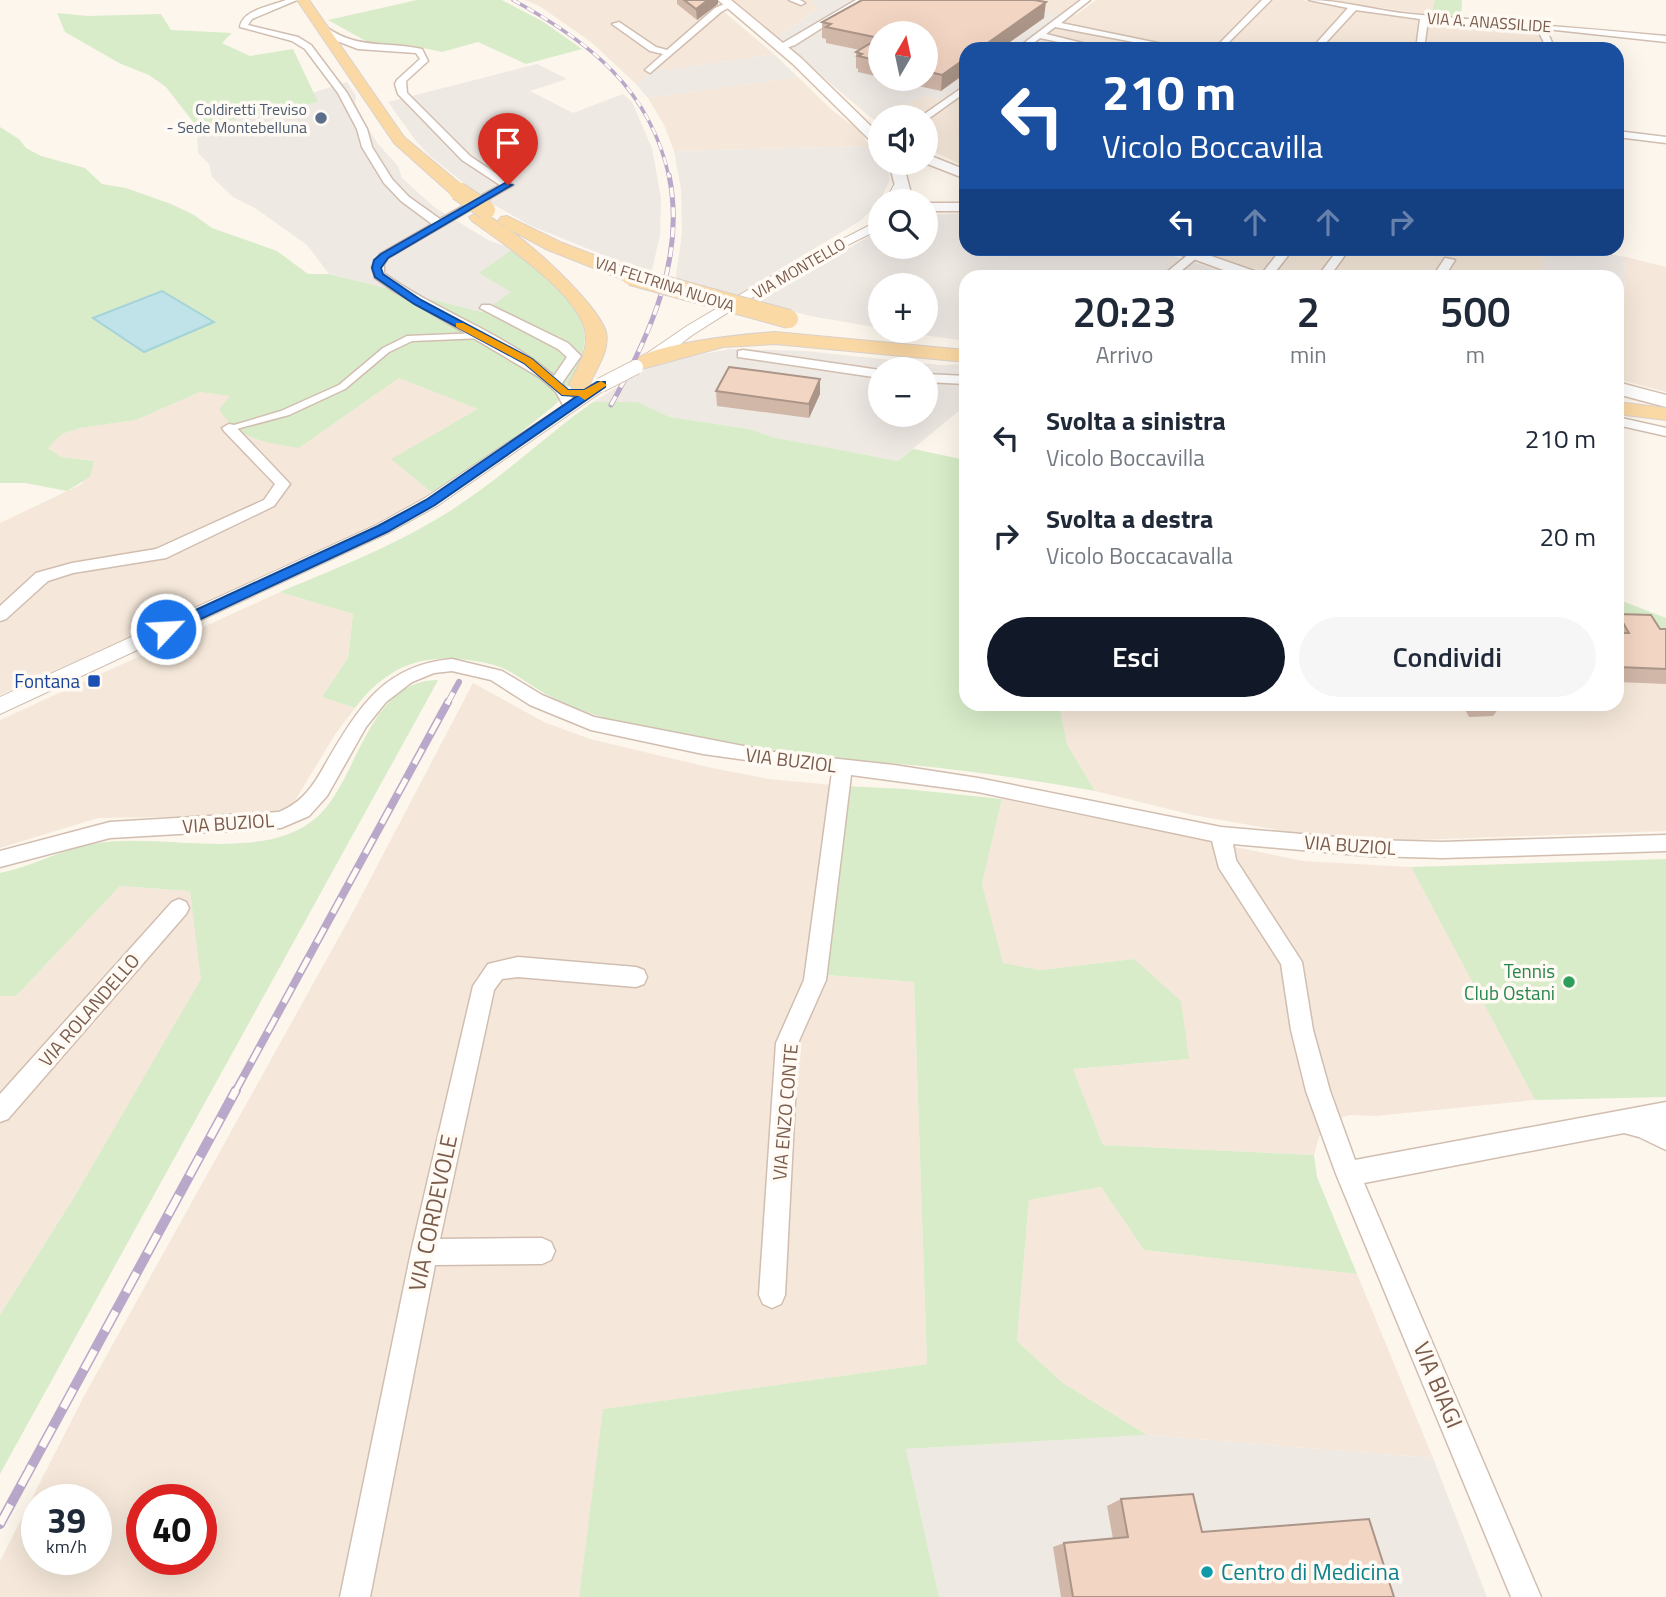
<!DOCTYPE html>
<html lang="it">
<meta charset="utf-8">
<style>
body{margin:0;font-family:"Titillium Web",sans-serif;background:#f6f6f7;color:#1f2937;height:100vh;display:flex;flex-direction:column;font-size:26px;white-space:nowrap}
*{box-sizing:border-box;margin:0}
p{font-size:23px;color:#747a83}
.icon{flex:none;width:38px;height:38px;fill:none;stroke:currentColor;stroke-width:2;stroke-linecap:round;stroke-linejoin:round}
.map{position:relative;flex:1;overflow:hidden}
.drawer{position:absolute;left:959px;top:270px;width:665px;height:441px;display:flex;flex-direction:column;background:#fff;border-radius:21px;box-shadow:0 7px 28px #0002}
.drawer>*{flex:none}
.banner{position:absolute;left:959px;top:42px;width:665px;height:214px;border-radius:21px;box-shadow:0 7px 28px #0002;background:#1a4fa0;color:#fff;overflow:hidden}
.needle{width:46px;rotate:9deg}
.tools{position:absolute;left:868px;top:21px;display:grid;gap:14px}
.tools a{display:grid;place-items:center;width:70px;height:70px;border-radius:50%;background:#fff;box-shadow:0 7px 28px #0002;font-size:35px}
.speed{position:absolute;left:21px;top:1484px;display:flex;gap:14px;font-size:35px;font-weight:700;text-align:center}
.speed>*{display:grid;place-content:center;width:91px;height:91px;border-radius:50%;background:#fff;box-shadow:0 7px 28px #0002;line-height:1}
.speed small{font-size:18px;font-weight:400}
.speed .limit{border:10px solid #d22;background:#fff;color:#111}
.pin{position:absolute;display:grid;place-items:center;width:60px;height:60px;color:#fff;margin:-72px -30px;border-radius:50% 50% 50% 0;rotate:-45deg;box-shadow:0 0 7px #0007}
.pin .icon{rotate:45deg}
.me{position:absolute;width:77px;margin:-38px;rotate:65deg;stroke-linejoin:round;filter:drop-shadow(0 0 5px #0008)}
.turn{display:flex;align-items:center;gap:24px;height:147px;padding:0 28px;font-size:32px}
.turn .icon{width:91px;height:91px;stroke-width:2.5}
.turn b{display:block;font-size:49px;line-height:60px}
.lanes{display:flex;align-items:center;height:66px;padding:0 28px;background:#0003;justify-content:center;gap:35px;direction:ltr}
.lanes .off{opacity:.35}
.eta{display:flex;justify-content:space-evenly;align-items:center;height:119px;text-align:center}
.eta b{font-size:42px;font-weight:600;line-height:49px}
.primary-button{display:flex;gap:14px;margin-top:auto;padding:14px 28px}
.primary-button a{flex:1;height:80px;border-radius:42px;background:#111827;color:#fff;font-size:28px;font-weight:600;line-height:80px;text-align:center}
.primary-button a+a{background:#f6f6f7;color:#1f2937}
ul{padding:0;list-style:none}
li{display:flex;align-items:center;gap:21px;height:98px;padding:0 28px}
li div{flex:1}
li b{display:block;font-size:26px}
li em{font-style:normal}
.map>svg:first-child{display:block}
.residential{fill:#f5e8da;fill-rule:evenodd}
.industrial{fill:#efe9e4;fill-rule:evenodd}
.green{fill:#d8ecc9}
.water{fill:#bfe3e8;stroke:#a5d3da;stroke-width:2}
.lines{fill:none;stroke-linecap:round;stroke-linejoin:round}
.pedestrian-casing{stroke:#d1beb0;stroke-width:3}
.minor-casing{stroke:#d1beb0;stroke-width:3}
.tertiary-casing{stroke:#d1beb0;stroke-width:2}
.secondary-casing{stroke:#d6c0b0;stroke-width:3}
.primary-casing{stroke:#dad1cd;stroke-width:2}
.pedestrian{fill:#fff;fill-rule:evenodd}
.minor{fill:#fff;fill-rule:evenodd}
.tertiary{fill:#fff;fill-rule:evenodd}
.secondary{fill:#fff;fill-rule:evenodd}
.primary{fill:#fbd9a5;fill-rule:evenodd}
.rail-far4-casing{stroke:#b9a8c9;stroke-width:3.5}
.rail-far3-casing{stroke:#b9a8c9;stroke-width:5}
.rail-far2-casing{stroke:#b9a8c9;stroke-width:6}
.rail-far1-casing{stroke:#b9a8c9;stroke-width:8}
.rail-casing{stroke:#b9a8c9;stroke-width:10}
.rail-far4{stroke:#fffaf3;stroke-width:2.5;stroke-dasharray:8;stroke-linecap:butt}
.rail-far3{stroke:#fffaf3;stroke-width:3.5;stroke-dasharray:10;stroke-linecap:butt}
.rail-far2{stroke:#fffaf3;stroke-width:4.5;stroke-dasharray:13;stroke-linecap:butt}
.rail-far1{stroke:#fffaf3;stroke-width:5;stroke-dasharray:17;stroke-linecap:butt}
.rail{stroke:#fffaf3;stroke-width:7;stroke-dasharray:22;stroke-linecap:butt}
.tertiary-bridge-casing{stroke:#d1beb0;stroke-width:16;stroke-linecap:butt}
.primary-bridge-casing{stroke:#dad1cd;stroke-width:20;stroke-linecap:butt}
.tertiary-bridge{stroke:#fff;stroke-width:14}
.primary-bridge{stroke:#fbd9a5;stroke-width:18}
.wall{fill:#d1b7a8}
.shaded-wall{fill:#aa9588}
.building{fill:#f3d5c3;stroke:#aa9588;stroke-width:2}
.route{fill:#1a73e8;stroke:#114b97;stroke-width:2}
.slow{fill:#f59e0b}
.service-dot{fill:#5c6f8a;stroke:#fffaf3;stroke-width:2.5}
.transit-dot{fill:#1a4fb4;stroke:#fffaf3;stroke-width:2.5}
.leisure-dot{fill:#2e9e5b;stroke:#fffaf3;stroke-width:2.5}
.culture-dot{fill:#0f9aa8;stroke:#fffaf3;stroke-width:2.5}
.labels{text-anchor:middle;stroke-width:7;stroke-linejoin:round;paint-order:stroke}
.far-street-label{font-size:16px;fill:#7a5c4d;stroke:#fffaf3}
.far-service-label{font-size:16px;fill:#4e5e75;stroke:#fffaf3;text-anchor:end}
.transit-label{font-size:19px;fill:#164399;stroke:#fffaf3;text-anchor:end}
.street-label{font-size:19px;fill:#7a5c4d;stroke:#fffaf3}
.leisure-label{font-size:19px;fill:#27864d;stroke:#fffaf3;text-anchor:end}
.near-street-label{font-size:23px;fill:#7a5c4d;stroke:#fffaf3}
.near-culture-label{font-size:23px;fill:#0d838f;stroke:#fffaf3;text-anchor:start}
</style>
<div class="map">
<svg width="1666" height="1597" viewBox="0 0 1666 1597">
<rect width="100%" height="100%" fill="#fdf6ec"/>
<!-- residential -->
<path class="residential" d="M525,0H710L774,54L673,69H656L636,84L591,42L541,7Z
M728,0H816L812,2L820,7L776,37Z
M977,0H1083L1066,13L1076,15L1096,0H1301L1408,19L1545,30L1549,49H1014L1060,16Z
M1327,0H1435L1431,15Z
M798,77L833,111L858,129L870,146L674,151L664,125L648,98Z
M966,84V167L926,148V117H880V123L870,117L925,96L943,100Z
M1189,249H1547L1541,276H1278Z
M1626,257L1666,267V392L1617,379V336L1622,335Z
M399,378L479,409L392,459L436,496L366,534L0,695V523L82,484L94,461L61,457L47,447L62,434L80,428L136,420L200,392L231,396L299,448Z
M280,592L353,614L348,658L322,697L355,708L336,733L293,804L275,813L254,816L98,818L0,848V720Z
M1617,624L1666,640V831L1390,841L1300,834L1193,815L1095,791L1067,744L1059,704H1617Z
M473,683L544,722L590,739L712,768L769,779L844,786L827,975L914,982L927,1364L604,1409L579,1597H0V1561L84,1396L354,910ZM37,1500H96V1559H37ZM142,1500H201V1559H142Z
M1002,799L1303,861L1411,867L1535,1100L1376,1116L1350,1115L1340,1118L1325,1129L1319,1137L1314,1155L1103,1145L1073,1069L1189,1059L1134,959L1040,970L1002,963L982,884Z
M120,886L190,891L202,979L76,1194L0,1315V996H16Z
M1101,1187L1144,1250L1357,1274L1433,1458L1147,1435L1063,1383L1017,1341L1029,1200Z"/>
<!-- industrial -->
<path class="industrial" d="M816,0H977L1061,15L1014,49H966V84L943,100L925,96L870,117L776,37L819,8L811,3ZM880,33H926V79H880Z
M774,54L798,77L648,98L636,84L656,69H673Z
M537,64L567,79L530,91L573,113L623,94L632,102L652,148L661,198L660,235L651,274L529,225L484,199L430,156L416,141L388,102Z
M347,82L356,96L355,103L367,126L378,144L398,166L402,178L434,207L488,240L513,249L512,292L482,312L329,274L307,245L255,208L233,197L212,177L209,164L198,153L197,127L317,102L312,93Z
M870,146L880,157V163L887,164L890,180L878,204L860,221L730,299L675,283L682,233L681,189L674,151Z
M966,213V248L1152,249L1236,276H966V341L894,331H926V285H880V328L810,316L757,302L880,230V247H926V215Z
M1547,249H1576L1626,257L1622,336H1617V276H1541Z
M730,349L805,351L940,365L966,364V405L898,461L771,437L749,429L670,417L638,402H593L658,362ZM880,369H926V415H880Z
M1147,1435L1433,1458L1487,1597H939L906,1449Z"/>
<!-- green -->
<path class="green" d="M417,0H502L542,21L582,49L526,64L478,42L442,52L409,45L371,44L328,20Z
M1435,0H1462L1461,18L1431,15Z
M57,13L88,16L161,14L171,30L232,33L222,43L250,56L293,49L318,102L197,127L166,87L149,75L119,63L65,32Z
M0,127L19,139L26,148L41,156L85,168L102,184L126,188L171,204L194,215L212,228L277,251L308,274H329L482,312L511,292L479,273L513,249L553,273L583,319L585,338L582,357L568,388L556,404L483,463L436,496L391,459L478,409L399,378L299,448C268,444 235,438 219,409L230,396L200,392L136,420L80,428L62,434L48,448L61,457L94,461L90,477L67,491L25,483H0Z
M593,402H638L670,417L749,429L772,437L898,461L913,449L966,460V704H1059L1067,744L1095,791C1034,780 973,771 911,765C847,759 784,758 721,745C668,734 611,724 562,702C542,694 525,680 507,670C488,661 460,658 439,659C403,660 375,681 355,708L322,697L348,658L353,614L280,592C339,567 399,544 453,509C503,477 545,436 593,402Z
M1617,599L1666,618V640L1617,624Z
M438,680L425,704L0,1474V1315L76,1194L201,979L190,891L120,886L16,996H0V873C31,867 60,850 92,844C158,831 261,865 316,818C358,782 367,680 438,680Z
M844,786L906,789L1002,799L982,884L1003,963L1040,970L1134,959L1181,1001L1189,1059L1073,1069L1103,1145L1314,1155L1317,1177L1357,1274L1144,1250L1101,1187L1029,1200L1017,1341L1063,1383L1147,1435L906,1449L939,1597H579L603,1409L927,1364L914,982L827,975Z
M1666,859V1097L1535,1100L1411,867Z"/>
<!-- water -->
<path class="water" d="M162,291L214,322L144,352L93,318Z"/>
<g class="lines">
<defs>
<path id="pedestrian" d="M480,333L485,336L483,338L412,341L389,352L345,389L289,415L229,431L224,428L281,411L339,385L383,348L407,336Z"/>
<path id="minor" d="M286,0H297L252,19L248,25L298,37L311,45L347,93L367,129L372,147L392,179L409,197L440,219L500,185L462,160L398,94L395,84L397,80L420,59L416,53L358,49L332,39L319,29L326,27C358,50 386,41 422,49L428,61L406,81L407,93L470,156L513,185L388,258L384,264V273C437,312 504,332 554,376L567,357L558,349L480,308L482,305H490L568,343L581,356L562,383L576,404L574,407H564L556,392L539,377L392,290L375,278L372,267L380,254L432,224L401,201L384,183L362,147L357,129L338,93L305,49L292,41L240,27C242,10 271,6 286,0Z
M789,0H800L805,3L801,5Z
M856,0H866L795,45L780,50L776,47Z
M1081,0H1090L1061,23L1177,47L1170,49L1055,27L1046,34L1107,49H1091L1040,38L1026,49H1016Z
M1262,0H1271L1222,49H1214Z
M1309,0C1343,0 1376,11 1410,14C1495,22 1581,28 1666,36V42L1546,29L1555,49H1547L1537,28L1428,20L1424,49H1416L1420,19L1356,10L1320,49H1311L1348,8Z
M727,3L734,5L721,12L650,73L645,70L663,54L650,51L612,24L619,22L656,47L667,50L715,8Z
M966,85V92L928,119L920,117Z
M1617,131L1666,137V143L1617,137Z
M1282,248H1294L1272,276H1260Z
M1339,248H1350L1330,276H1318Z
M1189,254L1199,256L1175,276H1162Z
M1445,258L1455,260L1445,276H1433Z
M743,350L880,370V378L738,357V351Z
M926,374L966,376V384L926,382Z
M1617,417L1666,428V436L1617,425Z
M229,424L234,425L290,484L274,506L166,558L73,573L48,581L6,619L0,621V606L36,573L72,563L156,549L264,500L275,484L224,431L222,428Z
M452,659L502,671L542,695L594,717L774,752L894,765L978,778L1221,827L1370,840L1442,842L1666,835V851L1442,858L1370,856L1233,844L1236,860L1302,962L1313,1030L1330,1091L1355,1160L1666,1102V1150L1639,1137L1624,1133L1364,1183L1541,1597H1511L1336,1174L1306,1091L1291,1030L1281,964L1219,868L1212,841L978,792L851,775L826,980L798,1043L785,1295L781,1304L772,1308L763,1304L759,1295L776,1043L804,980L832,772L703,754L591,730L530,705L491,680L452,671L434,673L412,682L386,702L366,727L327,796L309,816L281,828L110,838L0,867V851L110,822L279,812C303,802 314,785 326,763C358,709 383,665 452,659Z
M179,899L186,902L189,908L186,914L8,1119L0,1122V1094L172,902Z
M518,957L636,967L644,970L647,977L644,984L636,987L518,977L502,979L494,990L440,1239L542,1238L551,1242L555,1251L551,1260L542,1264L435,1265L370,1597H340L411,1252L473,986L488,964Z"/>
<path id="tertiary" d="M901,179L907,183L897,201H885L897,180Z
M880,220V229C817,259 756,294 697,332C678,344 660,364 638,370L630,365L687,326L780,271Z
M601,380L609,385L607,388L437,506L388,533L0,714V697L376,525L425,498Z"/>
<path id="secondary" d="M718,0H731L801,58L880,135V146L875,145L793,64Z
M926,154L966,170V179L925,163Z
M889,163H903L913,201H899Z
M926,203H966V211H926Z
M1163,248H1188L1260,273L1262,276H1240Z
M1617,382L1666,395V407L1617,394Z"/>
<path id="primary" d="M297,0H309L404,137L464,187L466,191L464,195H452L394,143Z
M478,212C507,219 598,302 606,332C610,350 597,368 590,383L597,392L594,396H580L569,384C576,370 586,355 586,339C588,299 502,243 472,221L469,217Z
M507,216L560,242L638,272L640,276L631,282L624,280L548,250L501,225L498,221L501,217Z
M775,332L966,350V362L775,344L723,347L642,369L635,367L632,363C647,343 748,334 775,332Z
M1617,402L1666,408V420L1617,414Z"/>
</defs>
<!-- pedestrian casing -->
<use href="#pedestrian" class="pedestrian-casing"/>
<!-- minor casing -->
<use href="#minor" class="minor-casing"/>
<!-- tertiary casing -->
<use href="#tertiary" class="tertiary-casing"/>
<!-- secondary casing -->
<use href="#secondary" class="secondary-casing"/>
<!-- primary casing -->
<use href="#primary" class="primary-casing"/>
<!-- pedestrian -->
<use href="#pedestrian" class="pedestrian"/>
<!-- minor -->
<use href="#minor" class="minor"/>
<!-- tertiary -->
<use href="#tertiary" class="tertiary"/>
<!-- secondary -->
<use href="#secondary" class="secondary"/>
<!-- primary -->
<use href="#primary" class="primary"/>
<defs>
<path id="rail-far4" d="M513,0C588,41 650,88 669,177"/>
<path id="rail-far3" d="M611,405C650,335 686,257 669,175"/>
<path id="rail-far2" d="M447,704L459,682"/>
<path id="rail-far1" d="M235,1092L448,702"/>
<path id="rail" d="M0,1524L236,1090"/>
</defs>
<!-- rail-far4 casing -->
<use href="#rail-far4" class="rail-far4-casing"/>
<!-- rail-far3 casing -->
<use href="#rail-far3" class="rail-far3-casing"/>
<!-- rail-far2 casing -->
<use href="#rail-far2" class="rail-far2-casing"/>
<!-- rail-far1 casing -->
<use href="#rail-far1" class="rail-far1-casing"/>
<!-- rail casing -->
<use href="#rail" class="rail-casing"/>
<!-- rail-far4 -->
<use href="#rail-far4" class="rail-far4"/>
<!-- rail-far3 -->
<use href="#rail-far3" class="rail-far3"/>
<!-- rail-far2 -->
<use href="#rail-far2" class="rail-far2"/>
<!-- rail-far1 -->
<use href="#rail-far1" class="rail-far1"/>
<!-- rail -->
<use href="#rail" class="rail"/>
<defs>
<path id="tertiary-bridge" d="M601,385L636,367"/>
<path id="primary-bridge" d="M458,191L486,210
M631,276L789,319"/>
</defs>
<!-- tertiary-bridge casing -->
<use href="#tertiary-bridge" class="tertiary-bridge-casing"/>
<!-- primary-bridge casing -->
<use href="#primary-bridge" class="primary-bridge-casing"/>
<!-- tertiary-bridge -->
<use href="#tertiary-bridge" class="tertiary-bridge"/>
<!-- primary-bridge -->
<use href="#primary-bridge" class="primary-bridge"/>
</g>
<!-- wall -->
<path class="wall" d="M677,0H718V4L697,20L677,4Z
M1044,18L1000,49H966L941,91L887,79H926V33H880V77L858,72V69L856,68V52L860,50L826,43V39L822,38V22Z
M716,391L820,394L809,418L717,406Z
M1618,614L1660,629H1666V684L1617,682Z
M1462,704H1502L1493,716L1469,717Z
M1121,1499L1202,1532L1394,1597H1061L1053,1547L1064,1543L1113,1539L1107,1506Z"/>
<!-- shaded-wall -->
<path class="shaded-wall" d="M708,0H718V4L697,20L696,9Z
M1046,2L1044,18L1000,49H979Z
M966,58V73L941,91L942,75Z
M820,379V394L809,418V404Z"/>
<!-- building -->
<path class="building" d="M684,0H708L696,9Z
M862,0H1034L1046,2L979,49H966V58L942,75L926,71V33H880V61L858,56L862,54L856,52L879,38L826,27L831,24L822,22Z
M729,367L820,379L809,404L716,391Z
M1618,614L1651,615L1660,629H1666V669L1618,667L1617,665V633H1629Z
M1193,1494L1202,1532L1369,1519L1394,1597H1073L1064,1543L1128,1537L1121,1499Z"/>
<!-- route -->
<path class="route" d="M505,183L512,185L388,258L381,268L383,274L421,300L532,359L568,390H584L597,382H605V387L435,505L387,532L171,633H161V626L378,526L426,500L577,396L562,395L524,363L414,304L375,277L372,268L374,260L381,254Z"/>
<!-- slow -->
<path class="slow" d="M456,323H463L532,359L568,390H584L601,381L607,385L585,400L579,396L562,395L524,363L456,327Z"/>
<!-- markers -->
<circle class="service-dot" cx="321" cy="118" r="7"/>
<rect class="transit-dot" x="87" y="674" width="14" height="14" rx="3.5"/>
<circle class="leisure-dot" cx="1569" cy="982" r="7"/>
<circle class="culture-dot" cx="1207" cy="1572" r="7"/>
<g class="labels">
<!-- far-street labels -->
<g class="far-street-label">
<text transform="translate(1489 22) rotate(4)" y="6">VIA A. ANASSILIDE</text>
<text transform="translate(799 268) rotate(-30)" y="6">VIA MONTELLO</text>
<text transform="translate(665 284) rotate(18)" y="6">VIA FELTRINA NUOVA</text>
</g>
<!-- far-service labels -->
<g class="far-service-label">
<text x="307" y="115">Coldiretti Treviso<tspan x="307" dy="18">- Sede Montebelluna</tspan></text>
</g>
<!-- transit labels -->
<g class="transit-label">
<text x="80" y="688">Fontana</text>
</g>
<!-- street labels -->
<g class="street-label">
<text transform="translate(791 760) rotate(7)" y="7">VIA BUZIOL</text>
<text transform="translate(228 823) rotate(-4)" y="7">VIA BUZIOL</text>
<text transform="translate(1350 845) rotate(4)" y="7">VIA BUZIOL</text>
<text transform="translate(89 1010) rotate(-49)" y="7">VIA ROLANDELLO</text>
<text transform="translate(785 1112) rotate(-85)" y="7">VIA ENZO CONTE</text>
</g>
<!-- leisure labels -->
<g class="leisure-label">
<text x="1555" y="978">Tennis<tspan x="1555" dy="22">Club Ostani</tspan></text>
</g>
<!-- near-street labels -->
<g class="near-street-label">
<text transform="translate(433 1213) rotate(-78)" y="8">VIA CORDEVOLE</text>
<text transform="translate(1438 1385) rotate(67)" y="8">VIA BIAGI</text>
</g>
<!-- near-culture labels -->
<g class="near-culture-label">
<text x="1221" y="1580">Centro di Medicina</text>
</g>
</g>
</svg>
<div class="tools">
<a><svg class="needle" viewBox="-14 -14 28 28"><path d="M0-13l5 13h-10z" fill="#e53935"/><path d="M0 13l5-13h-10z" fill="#747a83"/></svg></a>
<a><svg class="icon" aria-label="sound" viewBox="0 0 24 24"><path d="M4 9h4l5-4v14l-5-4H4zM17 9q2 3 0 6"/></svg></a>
<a><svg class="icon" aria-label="search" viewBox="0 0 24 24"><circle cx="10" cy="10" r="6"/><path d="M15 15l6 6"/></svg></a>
<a>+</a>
<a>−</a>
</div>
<div class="speed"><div>39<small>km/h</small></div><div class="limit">40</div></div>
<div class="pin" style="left:508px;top:185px;background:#d93025"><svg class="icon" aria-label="arrive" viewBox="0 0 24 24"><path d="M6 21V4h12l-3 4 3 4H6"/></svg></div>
<svg class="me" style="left:166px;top:629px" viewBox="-20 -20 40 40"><circle r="17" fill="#1a73e8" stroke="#fff" stroke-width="3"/><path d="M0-11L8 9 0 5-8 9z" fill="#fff"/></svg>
<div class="banner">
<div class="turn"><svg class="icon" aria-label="left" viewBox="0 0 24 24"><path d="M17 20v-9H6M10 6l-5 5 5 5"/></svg><div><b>210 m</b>Vicolo Boccavilla</div></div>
<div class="lanes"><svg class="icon" aria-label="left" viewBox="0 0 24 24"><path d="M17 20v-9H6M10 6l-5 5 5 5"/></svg><svg class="icon off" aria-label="ahead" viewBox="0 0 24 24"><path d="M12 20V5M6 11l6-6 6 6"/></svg><svg class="icon off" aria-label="ahead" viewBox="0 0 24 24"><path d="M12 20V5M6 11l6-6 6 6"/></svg><svg class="icon off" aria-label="right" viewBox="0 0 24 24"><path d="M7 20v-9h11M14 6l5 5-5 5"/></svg></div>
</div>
<section class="drawer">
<div class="eta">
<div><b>20:23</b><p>Arrivo</p></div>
<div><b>2</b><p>min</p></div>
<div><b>500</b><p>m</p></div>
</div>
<ul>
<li><svg class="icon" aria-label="left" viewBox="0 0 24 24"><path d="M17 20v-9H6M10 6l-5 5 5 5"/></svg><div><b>Svolta a sinistra</b><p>Vicolo Boccavilla</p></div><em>210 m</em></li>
<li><svg class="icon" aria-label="right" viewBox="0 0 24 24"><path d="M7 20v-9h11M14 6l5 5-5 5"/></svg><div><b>Svolta a destra</b><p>Vicolo Boccacavalla</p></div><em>20 m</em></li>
</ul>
<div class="primary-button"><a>Esci</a><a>Condividi</a></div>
</section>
</div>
